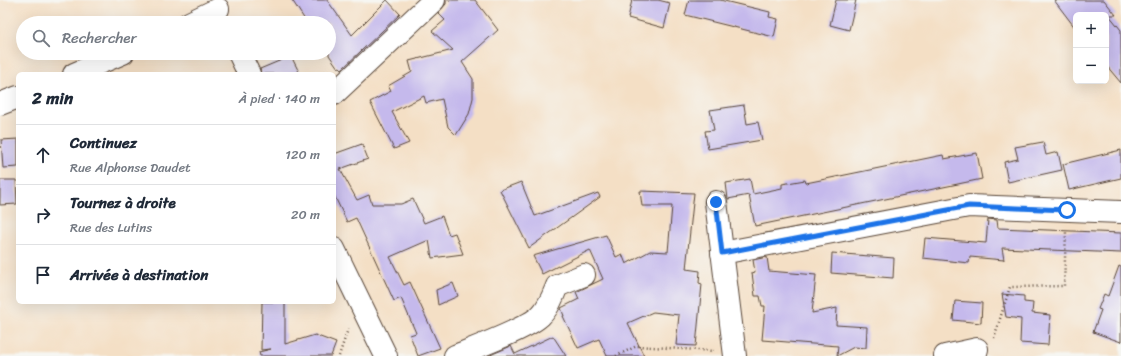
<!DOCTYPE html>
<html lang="fr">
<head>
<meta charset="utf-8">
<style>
	:root { --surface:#fff; --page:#f2f2f3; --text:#1f2937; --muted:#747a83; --line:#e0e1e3 }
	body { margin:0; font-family:Sriracha,sans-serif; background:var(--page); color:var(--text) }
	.controls { position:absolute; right:12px; top:12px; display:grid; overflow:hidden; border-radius:6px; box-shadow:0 4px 16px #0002 }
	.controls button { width:36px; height:36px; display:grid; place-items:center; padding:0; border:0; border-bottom:1px solid var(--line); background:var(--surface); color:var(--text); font:20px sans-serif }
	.stop { position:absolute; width:12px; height:12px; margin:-9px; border:3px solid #1a73e8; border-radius:50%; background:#fff }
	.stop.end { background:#1a73e8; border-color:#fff; box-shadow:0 1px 4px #0008 }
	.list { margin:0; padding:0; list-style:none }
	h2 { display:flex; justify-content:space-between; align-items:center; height:52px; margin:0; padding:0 16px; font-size:17px }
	h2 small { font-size:13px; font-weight:400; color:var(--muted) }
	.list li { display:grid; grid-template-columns:26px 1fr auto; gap:12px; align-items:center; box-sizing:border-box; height:60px; padding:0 16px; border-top:1px solid var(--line) }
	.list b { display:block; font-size:15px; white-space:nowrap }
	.list p { margin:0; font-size:13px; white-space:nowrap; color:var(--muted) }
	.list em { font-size:13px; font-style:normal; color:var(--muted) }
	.icon { flex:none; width:22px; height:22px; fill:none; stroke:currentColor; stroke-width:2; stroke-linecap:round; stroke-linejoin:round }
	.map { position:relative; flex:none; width:1121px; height:356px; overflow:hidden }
	.search { position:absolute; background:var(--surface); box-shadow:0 4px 16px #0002; left:16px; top:16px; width:320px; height:44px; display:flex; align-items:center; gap:10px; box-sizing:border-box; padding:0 14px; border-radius:22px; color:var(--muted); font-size:15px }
	.panel { position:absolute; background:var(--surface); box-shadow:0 4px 16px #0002; left:16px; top:72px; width:320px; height:232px; border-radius:6px }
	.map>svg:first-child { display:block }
	.building { fill:#c5b9ec }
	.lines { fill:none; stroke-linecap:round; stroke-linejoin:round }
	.minor-casing { stroke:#574537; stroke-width:24 }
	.path { stroke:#574537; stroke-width:2.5; stroke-dasharray:1 3; stroke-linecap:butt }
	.minor { stroke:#fff; stroke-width:22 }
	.route { stroke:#1a73e8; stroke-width:5 }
</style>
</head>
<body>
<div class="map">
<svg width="1121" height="356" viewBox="0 0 1121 356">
	<rect width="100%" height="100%" fill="#f6f6f2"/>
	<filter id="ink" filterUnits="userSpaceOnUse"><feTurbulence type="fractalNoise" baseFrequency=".025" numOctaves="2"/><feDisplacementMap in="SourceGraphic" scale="8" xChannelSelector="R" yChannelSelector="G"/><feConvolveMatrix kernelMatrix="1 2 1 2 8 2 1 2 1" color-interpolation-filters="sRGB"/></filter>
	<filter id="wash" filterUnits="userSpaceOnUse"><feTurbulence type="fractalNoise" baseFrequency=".012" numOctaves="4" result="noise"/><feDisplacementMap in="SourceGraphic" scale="16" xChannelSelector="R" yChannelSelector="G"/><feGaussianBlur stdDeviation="0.9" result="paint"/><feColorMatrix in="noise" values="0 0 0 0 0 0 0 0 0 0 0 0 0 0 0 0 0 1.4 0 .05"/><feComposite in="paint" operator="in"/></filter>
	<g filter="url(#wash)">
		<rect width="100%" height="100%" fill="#f4dfc5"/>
		<g id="blocks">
			<!-- building -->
			<g class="building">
				<path d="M292 0H327L352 35 387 0 400 14 342 69 340 67 338 68 329 55V23H307Z"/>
				<path d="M446 0H475L498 30 462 62 473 79V98L469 114 456 135 448 127 442 99 426 103 424 96 392 112 409 143 394 149 370 102 391 91 388 86 412 72 409 61 453 50 432 31 445 20 438 13 446 4Z"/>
				<path d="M632 0H658L670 3 664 28 628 18Z"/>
				<path d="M689 0H720L770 12 769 17 778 19 774 37 685 15Z"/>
				<path d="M836 0H856L849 30 830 25Z"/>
				<path d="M1054 0H1104L1116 15H1109L1121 30V83L1106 65V15H1076V29Z"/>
				<path d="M291 56 300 74H261L260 69Z"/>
				<path d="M744 105 747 124 758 122 762 140 708 149 705 131 714 130 710 110Z"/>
				<path d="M18 139V167L3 168 1 140Z"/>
				<path d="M1043 142 1046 155 1058 152 1062 170 1008 182 1004 162 1018 159 1015 147Z"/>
				<path d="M362 144 368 159 340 169 357 200 369 195 372 204H401L413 199 424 223 442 216 449 235 455 233 463 254 432 258 429 240 390 257 404 285 410 282 440 348 418 356 410 335 416 333 401 298 394 301 356 218 347 222 334 195V154Z"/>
				<path d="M1121 150V178L1069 190 1063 164Z"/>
				<path d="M977 153 982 179 755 226 749 195 728 199 726 183 750 179 753 194 782 188V184L805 180 806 183 943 155 944 159Z"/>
				<path d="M0 180H16L17 204 0 205Z"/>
				<path d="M521 182 535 216 598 193 600 197 529 248 500 190Z"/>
				<path d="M640 191 694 193 686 269 700 271 699 283 702 284 696 346 676 345 679 315 653 312 628 323 644 356H607L599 339 578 348 563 316H564L561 308 579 299 576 292 603 279 590 250 542 274 533 256 606 235 616 257 622 254 626 264 650 251 668 252 672 206H642Z"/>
				<path d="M988 219 997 220 998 228 1121 233V253L1002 248 1004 260 970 257 969 263 923 258 925 238 986 243Z"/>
				<path d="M832 253 894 258 893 278 831 273Z"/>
				<path d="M767 257 769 271 816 275 812 313 837 308 836 325 867 327 866 348 854 347 837 356 838 346 762 340 765 306H762L760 296H755L752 273 755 272 753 260Z"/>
				<path d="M1119 266 1121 267V342L1093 332 1101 310 1098 309 1104 294 1108 296Z"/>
				<path d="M453 283 458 296 438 305 436 290Z"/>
				<path d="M1002 294 1024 296V302L1033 303 1032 313 1050 315 1048 345 1020 343 1021 319 1006 317Z"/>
				<path d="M955 301 982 303 981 323 953 320Z"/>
				<path d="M262 302H285V344L315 335 336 343 331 356H260L259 352 271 349 261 350Z"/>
				<path d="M553 336 566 356H488L511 346 515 354Z"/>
			</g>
		</g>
	</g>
	<g filter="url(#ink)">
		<use href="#blocks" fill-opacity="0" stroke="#574537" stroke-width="1"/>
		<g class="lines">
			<!-- minor casing -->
			<g class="minor-casing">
				<g id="minor">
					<path d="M189 23 218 9"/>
					<path d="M239 53 249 74"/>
					<path d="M74 74 123 53"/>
					<path d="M334 94 434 0"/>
					<path d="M0 104 18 97"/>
					<path d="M716 202 735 356"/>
					<path d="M334 249 386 356"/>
					<path d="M722 253 969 206 1121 212"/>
					<path d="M455 356C474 348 529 328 541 315 549 307 553 296 557 286L584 275"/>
					<path d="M945 356 977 349 975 356"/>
				</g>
			</g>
			<!-- path -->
			<g class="path">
				<path d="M994 338 1010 287 1064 286 1066 231"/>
				<path d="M339 356 349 326"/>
				<path d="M616 356 637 346 714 351"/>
			</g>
			<!-- minor -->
			<use href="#minor" class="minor"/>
		</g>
	</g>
	<g class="lines" filter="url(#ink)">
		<!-- route -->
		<path class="route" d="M716 202 722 253 969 206 1067 210"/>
	</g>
</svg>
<div class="controls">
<button>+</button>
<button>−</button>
</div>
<div class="stop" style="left:1067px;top:210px"></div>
<div class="stop end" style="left:716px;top:202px"></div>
<div class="search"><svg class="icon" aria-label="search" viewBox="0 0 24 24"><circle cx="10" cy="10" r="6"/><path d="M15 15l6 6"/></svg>Rechercher</div>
<section class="panel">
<h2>2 min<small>À pied · 140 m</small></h2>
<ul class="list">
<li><svg class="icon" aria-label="ahead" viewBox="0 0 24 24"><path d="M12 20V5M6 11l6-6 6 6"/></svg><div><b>Continuez</b><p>Rue Alphonse Daudet</p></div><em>120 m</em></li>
<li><svg class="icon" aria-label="right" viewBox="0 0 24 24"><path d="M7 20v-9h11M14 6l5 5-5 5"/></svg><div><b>Tournez à droite</b><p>Rue des Lutins</p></div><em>20 m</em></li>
<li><svg class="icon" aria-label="arrive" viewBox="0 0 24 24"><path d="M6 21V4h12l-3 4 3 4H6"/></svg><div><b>Arrivée à destination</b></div></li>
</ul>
</section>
</div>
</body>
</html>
